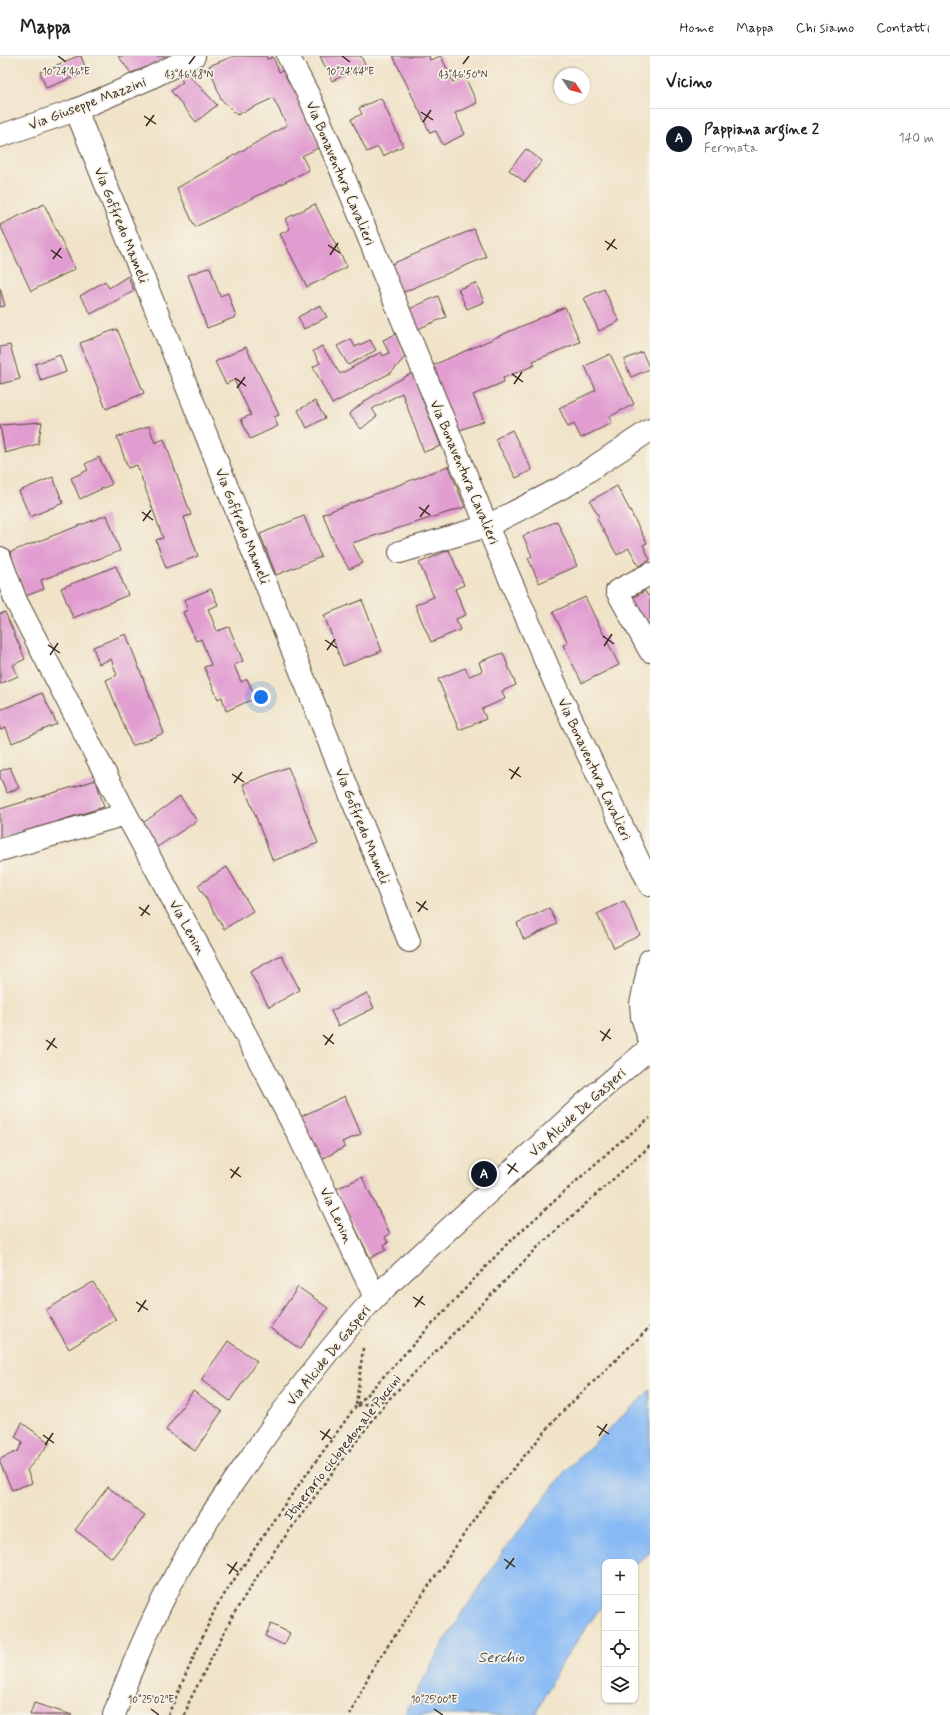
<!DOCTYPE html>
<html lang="it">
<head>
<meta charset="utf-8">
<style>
	:root { --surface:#fff; --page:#f2f2f2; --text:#222; --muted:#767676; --line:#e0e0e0; --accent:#111827 }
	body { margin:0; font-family:Mynerve,sans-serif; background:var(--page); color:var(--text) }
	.controls { position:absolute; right:12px; bottom:12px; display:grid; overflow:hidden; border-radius:8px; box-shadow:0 1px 3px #0004 }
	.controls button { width:36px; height:36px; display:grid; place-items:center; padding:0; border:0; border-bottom:1px solid var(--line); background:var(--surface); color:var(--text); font:20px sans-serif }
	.compass { position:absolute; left:554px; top:12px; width:36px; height:36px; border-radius:50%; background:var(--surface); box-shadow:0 1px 3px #0004; rotate:125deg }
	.you { position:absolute; left:261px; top:641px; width:14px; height:14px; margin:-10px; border:3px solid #fff; border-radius:50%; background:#1a73e8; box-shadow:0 0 0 6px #1a73e833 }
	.badge { display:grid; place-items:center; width:26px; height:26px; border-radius:50%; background:var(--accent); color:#fff; font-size:13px; font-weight:700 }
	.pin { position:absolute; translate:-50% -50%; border:2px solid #fff; box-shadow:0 1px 4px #0006 }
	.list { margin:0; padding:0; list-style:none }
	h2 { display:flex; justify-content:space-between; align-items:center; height:52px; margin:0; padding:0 16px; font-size:17px }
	h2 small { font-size:13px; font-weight:400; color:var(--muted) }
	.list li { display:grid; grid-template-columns:26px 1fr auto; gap:12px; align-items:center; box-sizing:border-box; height:60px; padding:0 16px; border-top:1px solid var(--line) }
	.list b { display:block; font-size:15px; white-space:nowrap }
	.list p { margin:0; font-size:13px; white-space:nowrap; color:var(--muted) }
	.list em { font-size:13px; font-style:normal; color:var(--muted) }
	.icon { flex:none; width:22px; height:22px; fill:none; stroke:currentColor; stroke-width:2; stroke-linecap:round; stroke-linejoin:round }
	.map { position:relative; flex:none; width:650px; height:1659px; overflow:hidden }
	header { display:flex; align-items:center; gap:24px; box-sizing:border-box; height:56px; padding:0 20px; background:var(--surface); border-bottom:1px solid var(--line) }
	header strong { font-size:19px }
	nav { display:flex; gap:22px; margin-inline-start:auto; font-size:14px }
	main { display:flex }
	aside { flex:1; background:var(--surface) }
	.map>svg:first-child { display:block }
	.water { fill:#87baf4; stroke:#617289 }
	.building { fill:#e19dd0 }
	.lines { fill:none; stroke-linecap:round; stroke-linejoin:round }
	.minor-casing { stroke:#564638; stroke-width:24 }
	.path { stroke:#564638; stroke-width:2.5; stroke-dasharray:3 3; stroke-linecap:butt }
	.minor { stroke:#fff; stroke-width:22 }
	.ticks { fill:none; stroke:#3b2a1e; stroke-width:1.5 }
	.labels { text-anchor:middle; stroke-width:3.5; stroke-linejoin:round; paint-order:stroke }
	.street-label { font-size:14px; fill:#3b2a1e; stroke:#f7f3e8 }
	.water-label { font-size:15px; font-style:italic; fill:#52555e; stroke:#f7f3e8 }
	.ticks-label { font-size:10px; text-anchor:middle; fill:#3b2a1e; stroke:#f7f3e8; stroke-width:3.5; stroke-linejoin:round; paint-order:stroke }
</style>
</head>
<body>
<header>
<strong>Mappa</strong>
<nav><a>Home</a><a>Mappa</a><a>Chi siamo</a><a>Contatti</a></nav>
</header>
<main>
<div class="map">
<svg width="650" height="1659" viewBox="0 0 650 1659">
	<rect width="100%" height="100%" fill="#f7f3e8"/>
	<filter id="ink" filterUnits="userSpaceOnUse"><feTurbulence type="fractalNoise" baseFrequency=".025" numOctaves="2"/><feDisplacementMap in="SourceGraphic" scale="8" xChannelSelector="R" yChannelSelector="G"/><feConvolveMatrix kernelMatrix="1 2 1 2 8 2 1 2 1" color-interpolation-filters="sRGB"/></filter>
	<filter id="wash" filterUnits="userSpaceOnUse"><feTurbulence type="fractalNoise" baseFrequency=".012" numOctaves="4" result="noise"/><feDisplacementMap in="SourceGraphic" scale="16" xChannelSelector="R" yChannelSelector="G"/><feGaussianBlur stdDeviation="0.9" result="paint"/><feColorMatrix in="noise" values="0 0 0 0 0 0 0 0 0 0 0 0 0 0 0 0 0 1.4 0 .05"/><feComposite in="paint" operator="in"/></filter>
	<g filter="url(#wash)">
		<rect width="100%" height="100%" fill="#f0e3c8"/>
		<!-- water -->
		<path class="water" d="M650 1334V1496L635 1510V1506H605V1545L560 1609 536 1659H404L446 1582 502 1497 566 1414Z"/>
		<g id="blocks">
			<!-- building -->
			<g class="building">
				<path d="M78 0H81L87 16 46 32 40 16Z"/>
				<path d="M118 0H168L155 8 131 17Z"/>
				<path d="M234 0H266L267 3 273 1 279 16 286 14 320 91 302 100 309 114 195 171 177 132 287 69 273 42 237 59 221 43 209 10Z"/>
				<path d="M320 0H361L365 9 332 25Z"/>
				<path d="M393 0H429L430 4 441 0 453 26 465 21 477 47 455 57 465 78 443 89 436 75 430 77Z"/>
				<path d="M186 16 217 49 196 66 171 35 183 26 177 19Z"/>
				<path d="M381 42 403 90 383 100 378 91 367 96 351 63 362 58 359 52Z"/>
				<path d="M526 93 542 105 525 126 509 114Z"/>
				<path d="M44 148 75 213 31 235 0 169Z"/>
				<path d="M315 148 347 211 307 231 280 178 290 173 285 163Z"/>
				<path d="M474 173 486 201 399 238 387 210Z"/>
				<path d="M210 211 220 240 228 237 236 261 207 272 188 219Z"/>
				<path d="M128 220 134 235 91 258 80 240 105 225 109 232Z"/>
				<path d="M476 227 484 246 467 253 458 233Z"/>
				<path d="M0 232 5 250 0 251Z"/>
				<path d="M604 233 619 265 599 275 584 242Z"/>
				<path d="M438 240 446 261 415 274 407 254Z"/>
				<path d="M320 249 327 261 304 273 298 261Z"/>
				<path d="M565 251 580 286 533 305 535 309 503 322 504 326 473 339 484 365 455 376 429 311Z"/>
				<path d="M117 273 144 337 106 353 80 287Z"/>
				<path d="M396 278 405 301 392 316 332 348 313 311 320 307 313 295 322 290 340 318 381 296 383 300 389 297 383 284Z"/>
				<path d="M351 283 355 291 370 284 376 294 348 309 337 290Z"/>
				<path d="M10 289 20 323 0 328V291Z"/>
				<path d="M246 291 279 359 274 361 278 370 250 383 241 363 251 359 234 324 226 328 215 306Z"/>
				<path d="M642 296 650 313 631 321 624 304Z"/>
				<path d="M610 298 634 348 609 361 612 367 581 382 574 368 568 371 559 352 596 334 585 310Z"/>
				<path d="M60 299 66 316 41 325 35 308Z"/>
				<path d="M412 317 441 390 424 396 402 337 372 353 377 360 361 373 349 358 365 345 392 328Z"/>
				<path d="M315 345 325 362 307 372 298 354Z"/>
				<path d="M42 366 38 388 5 397 0 369Z"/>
				<path d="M149 370 155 387 164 383 191 459 184 461 198 500 166 512 156 484 163 482 137 409 128 412 117 381Z"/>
				<path d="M512 374 532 414 516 422 495 383Z"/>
				<path d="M99 401 112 428 80 443 71 422 88 414 85 408Z"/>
				<path d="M448 410 465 451 352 487 363 507 349 513 336 492 323 458Z"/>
				<path d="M53 421 63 447 30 461 19 435Z"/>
				<path d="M617 430 647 487 643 489 650 504 639 510 629 492 617 499 597 463 599 461 590 445Z"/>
				<path d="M107 459 120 495 41 524 44 533 26 540 10 496Z"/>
				<path d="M304 460 321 501 276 519 260 478Z"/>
				<path d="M557 465 577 510 539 527 528 502 532 500 523 480Z"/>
				<path d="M449 494 464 529 455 533 466 559 456 563 460 574 431 586 415 549 434 541 419 507Z"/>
				<path d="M116 510 128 539 73 562 61 532Z"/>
				<path d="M211 533 218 549 208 553 217 575 229 571 243 605 234 609 241 626 247 623 256 642 226 655 222 641 218 643 204 611 211 609 201 583 196 585 183 556 188 554 184 544Z"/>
				<path d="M645 535 648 540 650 539V587L628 544Z"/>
				<path d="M585 541 619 609 582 627 563 589 568 587 553 556Z"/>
				<path d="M362 544 382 595 343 610 324 559Z"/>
				<path d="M5 556 25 603 13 609 18 620 0 628V558Z"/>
				<path d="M126 578 164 677 132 690 106 624 117 619 111 603 99 608 93 591Z"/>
				<path d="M503 597 516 629 502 635 505 643 482 653 486 663 459 674 438 623 465 612 469 620 482 615 479 606Z"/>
				<path d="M42 637 57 668 12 687 6 672 0 674V654Z"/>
				<path d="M10 711 19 732 7 737 0 721V715Z"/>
				<path d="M288 711 318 787 273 805 243 728Z"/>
				<path d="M96 724 104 751 0 783V753Z"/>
				<path d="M180 740 197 765 157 791 143 767Z"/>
				<path d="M227 811 253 855 224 873 198 829Z"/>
				<path d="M624 845 640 879 614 892 597 858Z"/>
				<path d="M549 852 557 868 524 884 517 867Z"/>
				<path d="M281 899 300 934 269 951 250 916Z"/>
				<path d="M367 937 374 952 338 970 331 955Z"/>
				<path d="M345 1040 361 1078 342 1086 345 1091 322 1103 300 1061Z"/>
				<path d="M362 1121 390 1178 385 1181 388 1187 384 1189 386 1194 370 1202 336 1133Z"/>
				<path d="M93 1226 116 1264 69 1293 46 1254Z"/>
				<path d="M298 1231 328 1252 300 1293 270 1272Z"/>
				<path d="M228 1285 257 1305 230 1345 201 1324Z"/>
				<path d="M193 1335 222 1355 195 1395 166 1374Z"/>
				<path d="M22 1367 50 1387 27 1414 32 1427 12 1434 0 1407V1403L18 1395 23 1386 15 1381Z"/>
				<path d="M108 1431 145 1460 112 1502 75 1474Z"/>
				<path d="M271 1568 290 1577 284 1589 265 1580Z"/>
				<path d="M34 1647 72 1659H30Z"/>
			</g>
		</g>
	</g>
	<g filter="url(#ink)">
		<use href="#blocks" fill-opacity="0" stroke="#564638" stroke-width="1"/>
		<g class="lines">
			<!-- minor casing -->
			<g class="minor-casing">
				<g id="minor">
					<path d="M288 0 309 40 341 114 487 470 561 641 650 829"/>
					<path d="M76 54 409 885"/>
					<path d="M0 80 76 54 148 23 194 0"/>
					<path d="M400 496 487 470 567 429 650 374"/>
					<path d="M0 502 16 545 126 758 218 926 299 1080 375 1241"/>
					<path d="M650 518 617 535 650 595"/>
					<path d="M0 794 126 758"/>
					<path d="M650 904 641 948 642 961 650 986"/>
					<path d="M114 1659C135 1601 160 1544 191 1492 211 1457 235 1424 258 1391 294 1338 332 1288 375 1241L584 1048 650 992"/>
				</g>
			</g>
			<!-- path -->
			<g class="path">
				<path d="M363 1292 356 1350 387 1344"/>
				<path d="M168 1659 216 1551 277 1459 356 1350 506 1189 615 1090 650 1062"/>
				<path d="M185 1659 189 1646 233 1559 267 1505 339 1408 388 1344 540 1189 650 1090"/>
				<path d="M350 1659 372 1613 491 1439 561 1357 650 1271"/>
			</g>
			<!-- minor -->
			<use href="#minor" class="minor"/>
		</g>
	</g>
	<!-- ticks -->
	<path class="ticks" d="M58 0 66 6M342 0 350 6M189 8 195 0M463 8 469 0M421 56 433 64M144 60 156 68M423 66 431 54M146 70 154 59M605 185 617 193M328 189 340 197M51 194 62 202M607 194 615 183M330 199 338 187M53 203 61 192M512 318 523 326M235 322 246 330M514 328 522 316M237 332 245 321M419 451 430 459M142 456 153 464M420 461 429 449M143 465 151 454M603 580 614 588M325 584 337 592M48 589 60 597M604 590 612 578M327 594 335 583M50 599 58 587M509 713 521 721M232 718 244 726M511 723 519 711M234 727 242 716M416 846 428 854M139 851 150 859M418 856 426 845M141 860 149 849M600 975 611 983M323 979 334 988M46 984 57 992M602 985 610 973M325 989 333 978M47 994 55 982M507 1108 518 1116M230 1113 241 1121M508 1118 516 1107M231 1122 239 1111M413 1241 425 1249M136 1246 148 1254M415 1251 423 1240M138 1256 146 1244M597 1370 609 1378M320 1375 332 1383M43 1379 54 1387M599 1380 607 1368M322 1384 330 1373M45 1389 53 1377M504 1503 515 1511M227 1508 238 1516M506 1513 514 1502M229 1518 237 1506M151 1653 159 1659M434 1653 443 1659"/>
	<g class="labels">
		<!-- street labels -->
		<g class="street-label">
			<text transform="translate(87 47) rotate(-21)" y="5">Via Giuseppe Mazzini</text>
			<text transform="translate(341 117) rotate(67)" y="5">Via Bonaventura Cavalieri</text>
			<text transform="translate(122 169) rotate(68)" y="5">Via Goffredo Mameli</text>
			<text transform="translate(465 416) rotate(67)" y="5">Via Bonaventura Cavalieri</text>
			<text transform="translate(243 470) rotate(68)" y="5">Via Goffredo Mameli</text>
			<text transform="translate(595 713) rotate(65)" y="5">Via Bonaventura Cavalieri</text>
			<text transform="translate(363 770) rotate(68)" y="5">Via Goffredo Mameli</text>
			<text transform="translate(188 871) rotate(61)" y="5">Via Lenin</text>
			<text transform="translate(577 1056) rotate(-42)" y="5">Via Alcide De Gasperi</text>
			<text transform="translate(337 1159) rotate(65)" y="5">Via Lenin</text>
			<text transform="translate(328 1299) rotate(-51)" y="5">Via Alcide De Gasperi</text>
			<text transform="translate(342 1391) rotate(-52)" y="5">Itinerario ciclopedonale Puccini</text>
		</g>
		<!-- water labels -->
		<g class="water-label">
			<text x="501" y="1606">Serchio</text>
		</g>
	</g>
	<g class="ticks-label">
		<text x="66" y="19">10°24'46"E</text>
		<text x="350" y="19">10°24'44"E</text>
		<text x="189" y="22">43°46'48"N</text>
		<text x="463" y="22">43°46'50"N</text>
		<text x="151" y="1647">10°25'02"E</text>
		<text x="434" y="1647">10°25'00"E</text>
	</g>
</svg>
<div class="controls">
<button>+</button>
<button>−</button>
<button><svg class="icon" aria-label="locate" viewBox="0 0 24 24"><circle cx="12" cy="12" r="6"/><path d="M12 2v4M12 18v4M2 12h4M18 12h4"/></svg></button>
<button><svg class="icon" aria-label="layers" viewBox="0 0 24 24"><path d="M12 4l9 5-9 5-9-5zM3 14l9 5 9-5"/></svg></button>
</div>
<svg class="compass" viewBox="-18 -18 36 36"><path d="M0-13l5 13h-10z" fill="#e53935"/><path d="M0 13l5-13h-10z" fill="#767676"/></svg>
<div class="you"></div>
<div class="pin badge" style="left:484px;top:1118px">A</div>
</div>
<aside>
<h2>Vicino<small></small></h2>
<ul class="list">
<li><span class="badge">A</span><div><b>Pappiana argine 2</b><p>Fermata</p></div><em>140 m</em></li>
</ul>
</aside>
</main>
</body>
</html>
